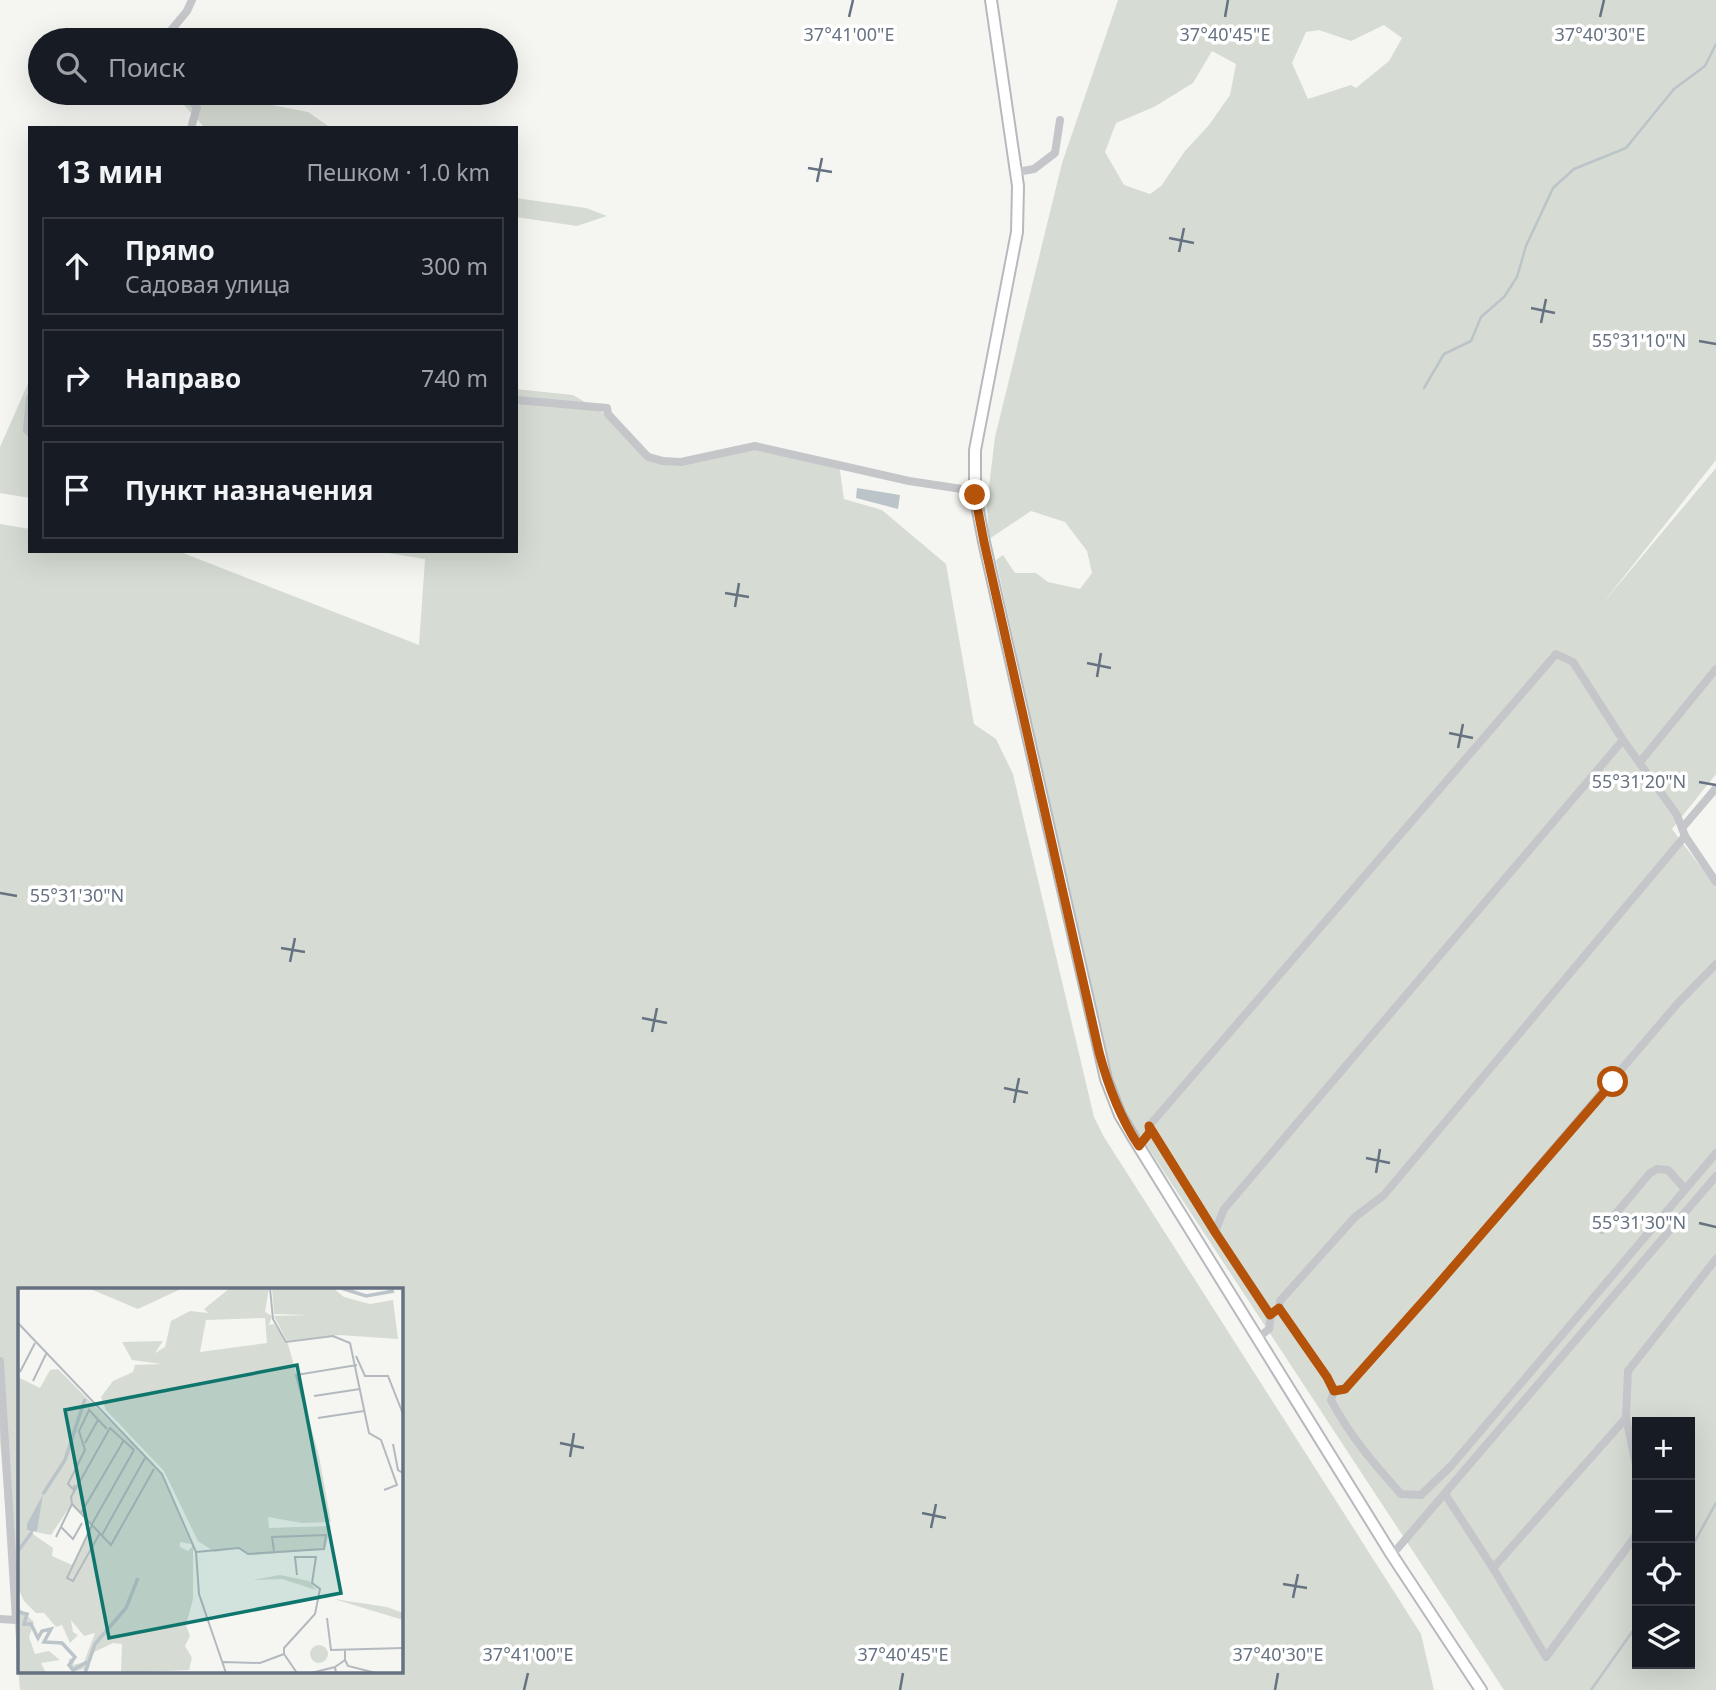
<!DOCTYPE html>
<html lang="ru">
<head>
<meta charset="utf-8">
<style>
	:root { --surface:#171b24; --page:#20242c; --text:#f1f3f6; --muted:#9ea1a6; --line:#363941 }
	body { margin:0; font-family:"Noto Sans",sans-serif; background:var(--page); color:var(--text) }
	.controls { position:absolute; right:21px; bottom:21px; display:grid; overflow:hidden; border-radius:0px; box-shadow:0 7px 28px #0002 }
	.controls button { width:63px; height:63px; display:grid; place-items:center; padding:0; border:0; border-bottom:2px solid var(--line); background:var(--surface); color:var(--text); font:35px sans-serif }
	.stop { position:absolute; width:21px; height:21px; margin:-16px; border:5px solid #b45309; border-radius:50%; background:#fff }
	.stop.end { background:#b45309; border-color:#fff; box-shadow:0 2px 7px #0008 }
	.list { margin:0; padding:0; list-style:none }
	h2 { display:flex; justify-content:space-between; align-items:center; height:91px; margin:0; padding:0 28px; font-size:30px }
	h2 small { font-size:23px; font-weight:400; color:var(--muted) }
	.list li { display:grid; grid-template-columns:46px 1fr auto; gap:21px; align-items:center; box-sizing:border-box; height:98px; margin:0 14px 14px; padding:0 14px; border:2px solid var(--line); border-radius:0px }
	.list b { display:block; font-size:26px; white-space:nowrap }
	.list p { margin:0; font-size:23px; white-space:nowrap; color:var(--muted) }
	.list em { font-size:23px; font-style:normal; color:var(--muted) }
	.icon { flex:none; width:38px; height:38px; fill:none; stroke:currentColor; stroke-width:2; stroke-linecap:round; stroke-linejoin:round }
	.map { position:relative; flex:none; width:1716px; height:1690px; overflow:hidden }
	.search { position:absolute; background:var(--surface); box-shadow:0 7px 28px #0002; left:28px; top:28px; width:490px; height:77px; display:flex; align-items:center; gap:18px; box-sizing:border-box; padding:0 24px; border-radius:38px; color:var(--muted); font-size:26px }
	.panel { position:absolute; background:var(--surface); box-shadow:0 7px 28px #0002; left:28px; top:126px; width:490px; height:427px; border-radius:0px }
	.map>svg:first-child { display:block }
	.green { fill:#d6dcd3; fill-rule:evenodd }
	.water { fill:#bbc4c9 }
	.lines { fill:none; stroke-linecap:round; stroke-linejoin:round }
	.stream { stroke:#bbc4c9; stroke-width:2.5 }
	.secondary-casing { stroke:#b6b9be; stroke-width:14 }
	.street { stroke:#c4c6ca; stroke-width:8 }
	.secondary { stroke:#fff; stroke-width:10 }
	.route { stroke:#b45309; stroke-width:9 }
	.ticks { fill:none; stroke:#667282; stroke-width:2.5 }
	.inset-river { fill:none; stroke:#bbc4c9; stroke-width:3.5 }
	.inset-road { fill:none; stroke:#b3b9be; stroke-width:2 }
	.view { fill:#0f766e; fill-opacity:0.15; stroke:#0f766e; stroke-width:3.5 }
	.inset-edge { fill:none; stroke:#667282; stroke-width:3.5 }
	.ticks-label { font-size:18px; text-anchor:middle; fill:#667282; stroke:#fff; stroke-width:7; stroke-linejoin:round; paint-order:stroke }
</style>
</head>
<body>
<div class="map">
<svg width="1716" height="1690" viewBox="0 0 1716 1690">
	<rect width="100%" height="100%" fill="#f5f6f2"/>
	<!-- green -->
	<g class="green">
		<path d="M1118 0H1716V460L1603 603 1716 468V774L1672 829 1716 887V1690H1504L1120 1105 1108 1070 996 560 1003 555 1015 573H1036L1048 582 1080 589 1092 573 1087 551 1065 522 1031 511 989 539 987 503 995 437 1062 163ZM1384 25 1402 38 1389 61 1356 88 1351 85 1308 99 1292 63 1306 32 1319 30 1351 41ZM1212 51 1236 64 1230 95 1209 125 1185 151 1161 186 1150 194 1124 185 1105 152 1116 123 1154 107 1193 83ZM1637 1422H1690V1664H1637Z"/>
		<path d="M179 93H236L247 100 308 112 331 128H205L183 104Z"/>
		<path d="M516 198 586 208 607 216 577 226 516 217Z"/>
		<path d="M30 379V498L0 493V447Z"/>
		<path d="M516 389 573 395 607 415 642 451 683 462 754 449 839 464 844 499 882 510 946 564 974 724 996 739 1013 774 1094 1117 1104 1137 1421 1634 1434 1690H20L0 1441V524L30 529V551H178L419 645 425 559 375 551H516ZM19 1289H401V1671H19Z"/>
	</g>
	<!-- water -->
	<path class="water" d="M857 488 900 495 898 509 856 498Z"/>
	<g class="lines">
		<!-- stream -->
		<g class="stream">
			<path d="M1424 388 1444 354 1471 341 1481 317 1504 297 1517 277 1526 246 1553 188 1574 169 1626 148 1674 89 1705 66 1716 44"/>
			<path d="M1690 1550 1716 1503"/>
			<path d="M1591 1690 1637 1625"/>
		</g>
		<!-- secondary casing -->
		<g class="secondary-casing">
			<path id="secondary" d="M991 0 1018 186 1017 232 975 450V495L984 542 1106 1079 1120 1115 1133 1137 1392 1555 1481 1690"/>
		</g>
		<!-- street -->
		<g class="street">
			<path d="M163 40 187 11 192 0"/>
			<path d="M183 93 197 107 191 128"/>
			<path d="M1017 172 1034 169 1055 153 1060 120"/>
			<path d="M30 398 27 430 30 433"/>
			<path d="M516 400 607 408 608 414 648 457 662 461 681 462 755 446 909 481 975 491"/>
			<path d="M1640 762 1716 669"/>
			<path d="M1683 827 1716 788"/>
			<path d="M1139 1147 1150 1132 1149 1126"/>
			<path d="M1602 1230 1650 1173 1657 1169 1668 1170 1685 1189"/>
			<path d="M1215 1232 1224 1209 1623 740"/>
			<path d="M1279 1309 1327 1377 1334 1391 1331 1400C1349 1435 1375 1465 1401 1494L1421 1495 1451 1466 1716 1153"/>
			<path d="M1271 1315 1215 1232 1149 1126 1556 654 1573 662 1623 740 1677 815 1685 836 1716 882"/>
			<path d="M1259 1337 1269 1329 1271 1315 1279 1309 1280 1301 1355 1217 1384 1195 1685 836"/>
			<path d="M0 1361 16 1620 0 1619"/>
			<path d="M1334 1391 1345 1389 1434 1289 1678 1003 1716 964"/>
			<path d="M1637 1469 1626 1418 1628 1371 1716 1259"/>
			<path d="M1445 1494 1493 1568 1546 1657 1637 1534"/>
			<path d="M1392 1555 1716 1176"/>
			<path d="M1493 1568 1626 1418"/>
		</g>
		<!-- secondary -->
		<use href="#secondary" class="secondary"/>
	</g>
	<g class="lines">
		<!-- route -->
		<path class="route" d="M975 495 984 542 1099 1052C1108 1086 1119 1116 1139 1146L1150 1132 1149 1126 1215 1232 1270 1315 1279 1308 1327 1377 1334 1391 1345 1389 1434 1289 1613 1082"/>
	</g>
	<!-- ticks -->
	<path class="ticks" d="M849 17 853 0M1225 17 1228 0M1600 17 1604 0M808 168 832 172M817 182 822 158M1169 238 1194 243M1179 252 1184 228M1531 308 1555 313M1541 323 1546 299M1699 341 1716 344M725 593 749 597M735 607 739 583M1087 663 1111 668M1097 677 1101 653M1449 733 1473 738M1458 748 1463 724M1699 782 1716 785M0 893 17 896M281 948 305 952M290 962 295 938M642 1018 667 1023M652 1032 657 1008M1004 1088 1028 1093M1014 1103 1019 1078M1366 1158 1390 1163M1376 1173 1380 1149M1699 1223 1716 1227M560 1443 584 1448M570 1457 574 1433M922 1513 946 1518M931 1528 936 1504M1283 1584 1307 1588M1293 1598 1298 1574M524 1690 528 1673M900 1690 903 1673M1275 1690 1278 1673"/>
	<!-- overview -->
	<g transform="translate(18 1288)">
		<rect width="385" height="385" fill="#f5f6f2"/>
		<path d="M70 0H165L120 21ZM212 0H251L247 24 254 28 251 37 256 36 270 56 301 168 313 234 284 235 250 229 251 240 313 238 307 261 235 267 219 260 197 264 180 253 146 183 88 122 83 109 95 93 115 84 117 77 143 76 114 72 104 54 145 53 137 65 147 59 153 33 172 23 190 25 186 21ZM247 30 249 55 182 64 188 32ZM254 0H315L326 9 352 16 375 12 380 51 321 47 269 53 256 28 291 27 256 26ZM40 81 143 185 173 256 162 254V259L170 263 175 258V311L168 337 172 348 167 358 174 370 171 382 103 385 104 356 95 355 74 365 73 374H66L72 377 69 385 66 381 58 383 51 380V371L57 370 55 377 66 374 77 345 66 348 53 332 55 344 60 347 52 355 44 337 38 339 26 325H18L6 313 0 300V89L22 100 32 82ZM24 207 17 244 33 247 53 217 75 237 54 277 34 268 35 260 9 242ZM262 287 291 293 298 302 264 291 235 292ZM316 311 369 319 385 325V332ZM0 319 16 334 11 349 17 366 31 363 42 372 23 375 28 385H0ZM292 366a9 9 0 1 1 18 0a9 9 0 1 1-18 0Z" fill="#d6dcd3" fill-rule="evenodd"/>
		<path d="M25 206 19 243 14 244 9 242V236Z" fill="#bbc4c9"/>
		<path class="inset-river" d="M323 0 348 8 376 3M25 206 47 172 67 111M0 263 14 244M0 324 9 326 6 336H13L20 350 24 343 33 341 26 354 44 355 57 369 51 377 55 382 69 374M67 385 77 356 108 320 120 290"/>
		<path class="inset-road" d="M252 0 255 31 268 54 315 48 332 55 351 145 363 152 379 197 366 202M0 35 144 186 178 264 181 306 208 385M338 68 347 88H370L385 126M2 84 17 55M15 93 29 64M296 108 342 101M289 128 278 87 339 77M300 130 346 123M67 155 80 132M375 156 380 182 385 185M116 162 92 140 53 209 54 216 93 257 136 181M57 197 55 201 50 196 67 162 61 143 71 122 89 141M63 225 106 152M74 236 116 162M74 237 49 290 55 293 82 245M43 239 55 251 64 235M84 247 127 170M38 249 54 216M178 264 221 260 230 266 306 261 308 247 254 249 256 263M309 330 313 362 385 360M266 366V360L297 326 302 301 294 295 298 269H277L279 287M327 372 330 378 358 385M205 374 242 375 266 366 279 385M317 379 327 372V362M293 385 317 379 318 385"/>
		<path class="view" d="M279 77 323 305 91 350 47 122Z"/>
		<rect width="385" height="385" class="inset-edge"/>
	</g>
	<g class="ticks-label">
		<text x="849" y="41">37°41'00"E</text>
		<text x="1225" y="41">37°40'45"E</text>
		<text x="1600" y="41">37°40'30"E</text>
		<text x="1639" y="347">55°31'10"N</text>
		<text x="1639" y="788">55°31'20"N</text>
		<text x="77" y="902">55°31'30"N</text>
		<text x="1639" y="1229">55°31'30"N</text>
		<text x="528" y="1661">37°41'00"E</text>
		<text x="903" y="1661">37°40'45"E</text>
		<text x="1278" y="1661">37°40'30"E</text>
	</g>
</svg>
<div class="controls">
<button>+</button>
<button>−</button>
<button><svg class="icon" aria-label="locate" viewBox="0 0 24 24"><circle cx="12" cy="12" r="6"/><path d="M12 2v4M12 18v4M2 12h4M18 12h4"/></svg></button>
<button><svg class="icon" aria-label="layers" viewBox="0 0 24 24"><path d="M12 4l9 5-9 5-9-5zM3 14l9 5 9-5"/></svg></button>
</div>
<div class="stop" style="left:1613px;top:1082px"></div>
<div class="stop end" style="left:975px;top:495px"></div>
<div class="search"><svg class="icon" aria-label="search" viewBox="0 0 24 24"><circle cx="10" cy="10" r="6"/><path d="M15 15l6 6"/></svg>Поиск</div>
<section class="panel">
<h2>13 мин<small>Пешком · 1.0 km</small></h2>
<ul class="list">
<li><svg class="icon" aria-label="ahead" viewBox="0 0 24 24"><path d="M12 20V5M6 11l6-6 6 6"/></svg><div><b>Прямо</b><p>Садовая улица</p></div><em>300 m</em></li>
<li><svg class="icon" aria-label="right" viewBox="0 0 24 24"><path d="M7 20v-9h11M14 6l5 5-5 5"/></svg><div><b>Направо</b></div><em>740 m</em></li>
<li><svg class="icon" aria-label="arrive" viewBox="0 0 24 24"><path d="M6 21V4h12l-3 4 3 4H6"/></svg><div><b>Пункт назначения</b></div></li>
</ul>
</section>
</div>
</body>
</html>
